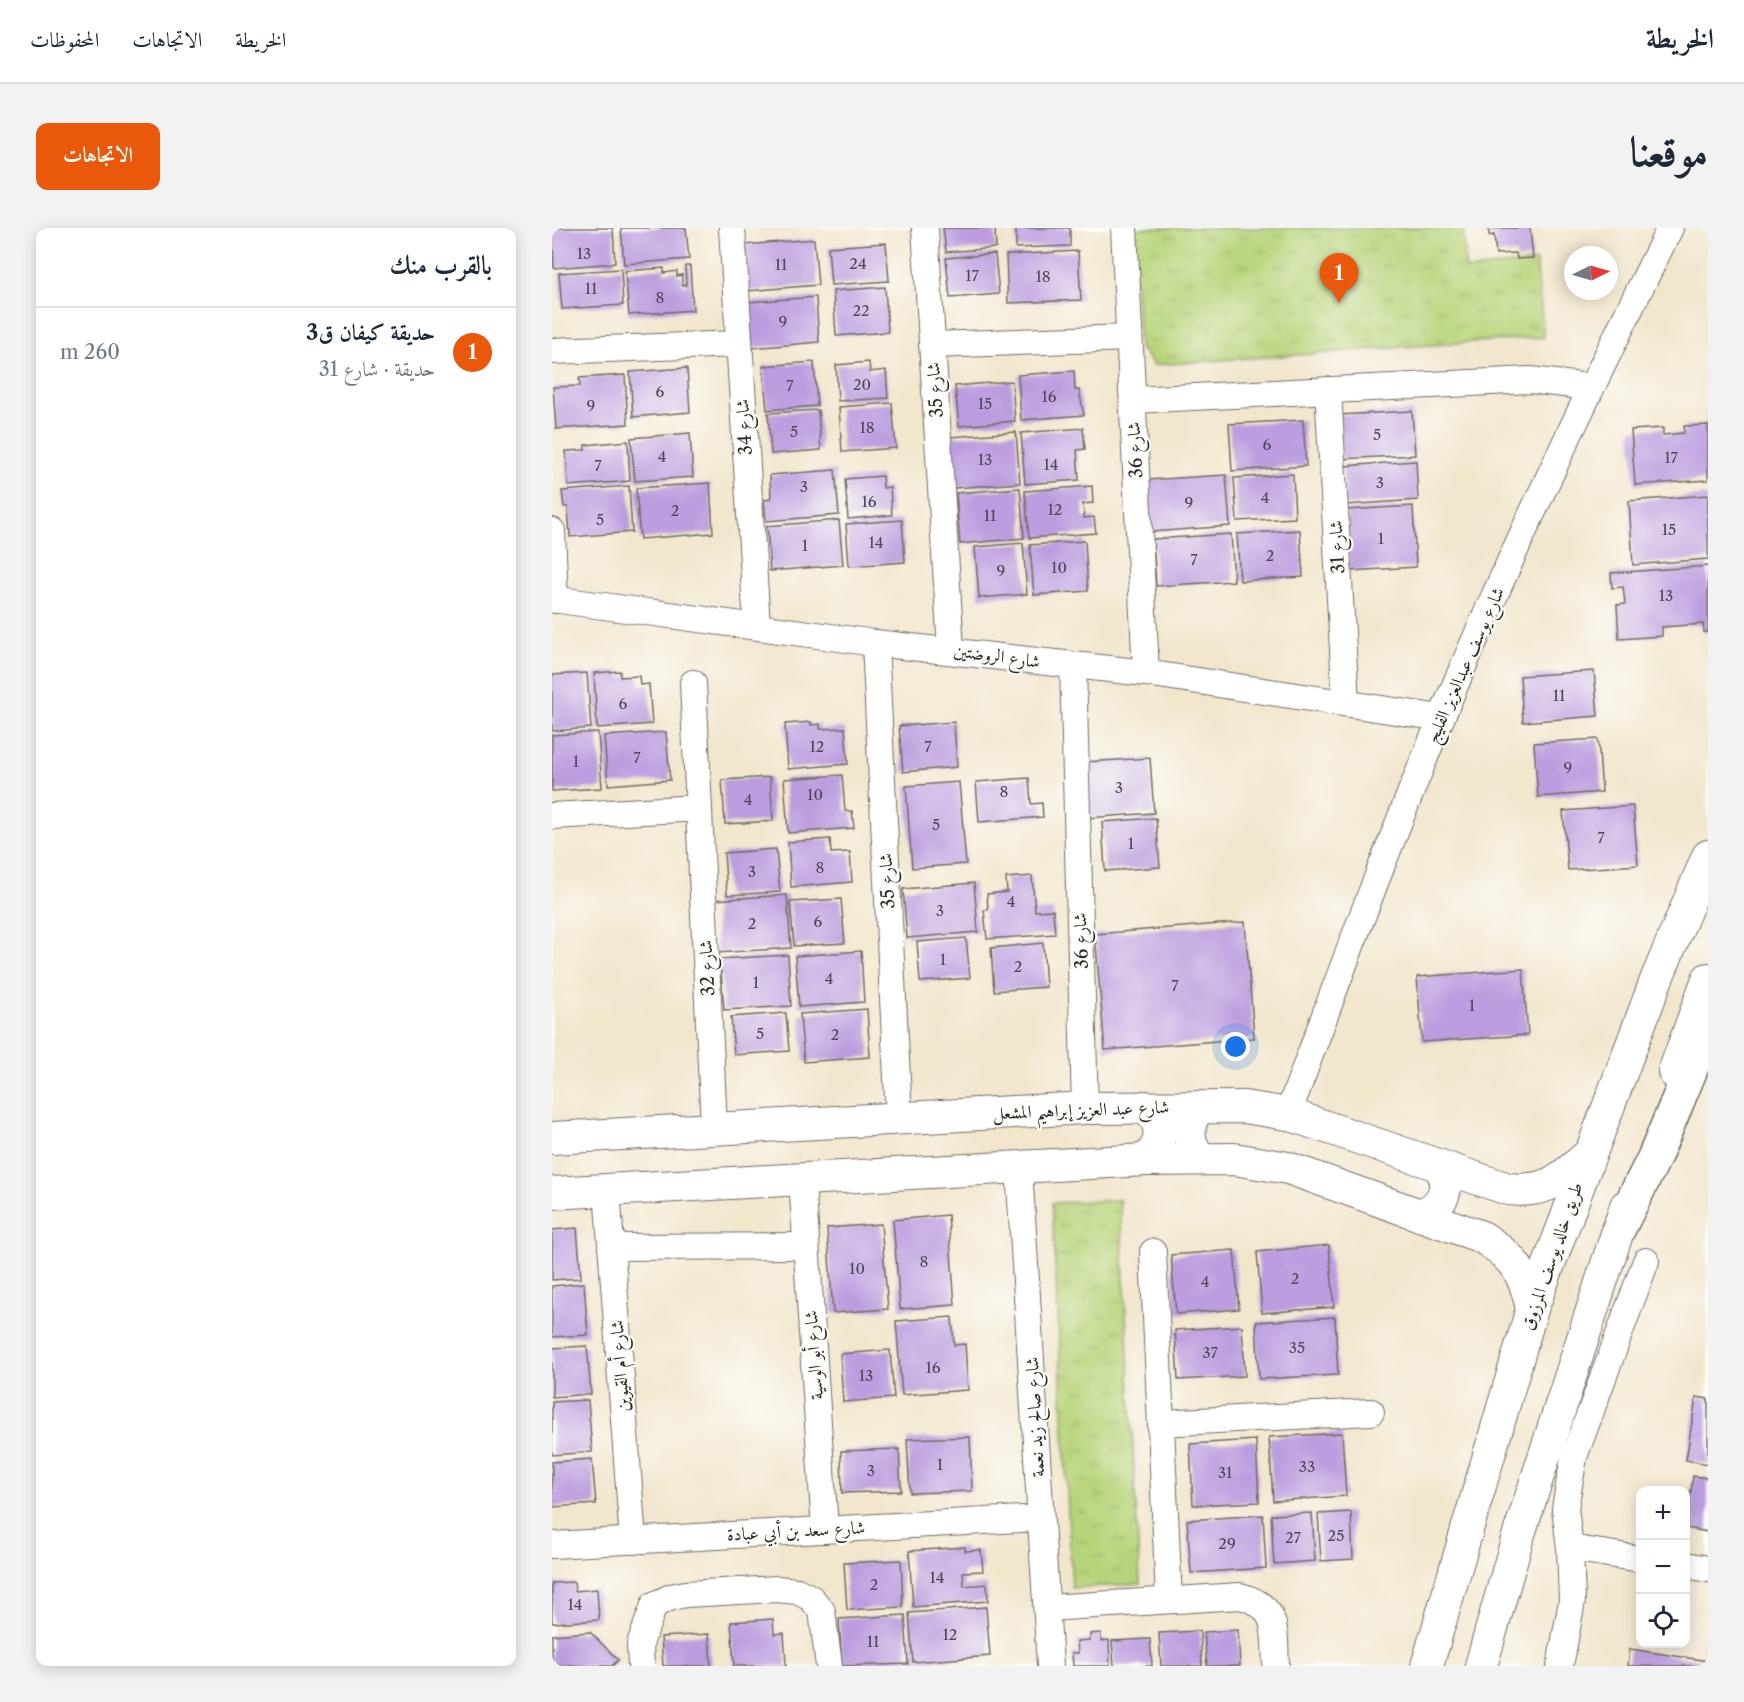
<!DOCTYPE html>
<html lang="ar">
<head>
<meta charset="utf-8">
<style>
	:root { --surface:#fff; --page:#f2f2f3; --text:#1f2937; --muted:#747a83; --line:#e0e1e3; --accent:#ea580c }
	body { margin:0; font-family:"Libre Caslon Text",Amiri,serif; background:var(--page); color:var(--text); direction:rtl }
	.controls { position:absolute; right:18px; bottom:18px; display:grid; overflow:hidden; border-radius:12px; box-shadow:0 3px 15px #0003 }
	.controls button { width:54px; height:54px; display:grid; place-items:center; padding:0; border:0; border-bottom:2px solid var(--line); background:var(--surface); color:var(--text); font:30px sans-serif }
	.compass { position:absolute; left:1012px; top:18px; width:54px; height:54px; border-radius:50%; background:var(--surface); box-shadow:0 3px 15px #0003; rotate:85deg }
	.you { position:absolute; left:684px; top:819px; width:21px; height:21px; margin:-15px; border:4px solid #fff; border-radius:50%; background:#1a73e8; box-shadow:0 0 0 9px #1a73e833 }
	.badge { display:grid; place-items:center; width:39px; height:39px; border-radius:50%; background:var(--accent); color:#fff; font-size:20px; font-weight:700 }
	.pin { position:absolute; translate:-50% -50px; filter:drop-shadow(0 2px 3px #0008) }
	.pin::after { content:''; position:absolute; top:32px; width:21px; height:18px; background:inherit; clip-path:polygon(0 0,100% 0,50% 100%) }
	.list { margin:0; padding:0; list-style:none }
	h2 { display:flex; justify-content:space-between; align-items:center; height:78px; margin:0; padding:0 24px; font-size:26px }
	h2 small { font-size:20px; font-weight:400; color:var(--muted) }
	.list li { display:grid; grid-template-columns:39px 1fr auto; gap:18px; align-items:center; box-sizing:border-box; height:90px; padding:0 24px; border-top:2px solid var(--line) }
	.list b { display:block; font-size:22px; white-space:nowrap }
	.list p { margin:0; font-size:20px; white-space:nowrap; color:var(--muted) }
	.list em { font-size:20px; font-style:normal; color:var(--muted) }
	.icon { flex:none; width:33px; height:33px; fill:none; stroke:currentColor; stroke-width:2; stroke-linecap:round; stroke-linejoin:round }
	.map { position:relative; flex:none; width:1156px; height:1438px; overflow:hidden; direction:ltr; border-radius:12px }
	header { display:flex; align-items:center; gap:36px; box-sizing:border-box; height:84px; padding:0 30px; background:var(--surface); border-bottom:2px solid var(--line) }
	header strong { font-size:28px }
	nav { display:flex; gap:33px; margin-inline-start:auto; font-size:21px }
	.intro { display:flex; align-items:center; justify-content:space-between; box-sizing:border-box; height:144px; padding:0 36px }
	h1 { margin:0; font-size:42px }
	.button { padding:15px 27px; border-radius:12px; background:var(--accent); color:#fff; font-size:21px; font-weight:700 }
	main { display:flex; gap:36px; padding:0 36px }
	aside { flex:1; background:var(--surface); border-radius:12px; box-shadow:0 3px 15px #0003 }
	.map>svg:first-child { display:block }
	.park { fill:url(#park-tufts); stroke:#728052; stroke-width:1.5 }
	.building { fill:#bc9ddf }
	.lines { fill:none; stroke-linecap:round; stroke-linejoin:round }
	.minor-casing { stroke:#716c64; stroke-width:28 }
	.major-casing { stroke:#716c64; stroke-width:34 }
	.highway-casing { stroke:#716c64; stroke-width:36 }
	.minor { stroke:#fff; stroke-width:26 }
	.major { stroke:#fff; stroke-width:32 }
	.highway { stroke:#fff; stroke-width:33 }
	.labels { text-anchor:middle; stroke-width:4.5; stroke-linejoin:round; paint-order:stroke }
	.number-label { font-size:15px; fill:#4f4858 }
	.street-label { font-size:18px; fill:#2b2b2b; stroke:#fdfcf7 }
</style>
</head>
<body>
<header>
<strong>الخريطة</strong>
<nav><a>الخريطة</a><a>الاتجاهات</a><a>المحفوظات</a></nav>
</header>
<div class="intro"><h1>موقعنا</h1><a class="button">الاتجاهات</a></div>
<main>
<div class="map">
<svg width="1156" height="1438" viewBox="0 0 1156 1438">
	<defs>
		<pattern id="park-tufts" width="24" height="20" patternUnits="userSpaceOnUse" patternTransform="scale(1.5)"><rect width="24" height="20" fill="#b8d47a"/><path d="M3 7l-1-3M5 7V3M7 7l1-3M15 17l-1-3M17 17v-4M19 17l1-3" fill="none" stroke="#9eb66a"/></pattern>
	</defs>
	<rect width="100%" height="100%" fill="#fdfcf7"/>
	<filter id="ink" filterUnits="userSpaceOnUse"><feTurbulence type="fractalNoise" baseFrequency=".0167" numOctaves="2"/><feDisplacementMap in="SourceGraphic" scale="12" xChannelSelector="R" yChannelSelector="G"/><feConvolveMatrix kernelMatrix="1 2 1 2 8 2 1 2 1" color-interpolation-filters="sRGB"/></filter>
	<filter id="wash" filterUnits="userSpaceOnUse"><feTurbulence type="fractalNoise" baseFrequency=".008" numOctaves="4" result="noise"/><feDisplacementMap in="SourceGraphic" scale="24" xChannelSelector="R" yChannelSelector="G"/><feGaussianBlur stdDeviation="1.35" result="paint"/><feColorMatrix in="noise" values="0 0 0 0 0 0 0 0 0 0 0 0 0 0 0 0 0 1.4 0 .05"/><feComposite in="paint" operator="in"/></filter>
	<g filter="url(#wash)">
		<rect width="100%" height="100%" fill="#f2e6cd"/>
		<!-- park -->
		<g class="park">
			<path d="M581 0H911L914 42 984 33 992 109 602 137 587 119Z"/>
			<path d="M568 972 588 1356 520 1360 500 975Z"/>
		</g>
		<g id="blocks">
			<!-- building -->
			<g class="building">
				<path d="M0 0H61L63 35 2 40Z"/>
				<path d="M69 0H134L137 31 72 36Z"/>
				<path d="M391 0H443L444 20 394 24Z"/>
				<path d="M464 0H518V18L464 20Z"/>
				<path d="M937 0H978L981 30 965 31 964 25 944 26 942 7 937 8Z"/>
				<path d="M262 11 266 57 195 63 191 17Z"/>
				<path d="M334 15 337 53 279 57 276 19Z"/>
				<path d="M526 23 529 72 456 75 454 27Z"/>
				<path d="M443 26 447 66 398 70 394 30Z"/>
				<path d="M133 38H138L141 82 77 87 73 43 112 40V45L125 43V48L130 47V57H134Z"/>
				<path d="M69 41 71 77 10 81 7 45Z"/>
				<path d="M333 59 336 104 284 108 281 63Z"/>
				<path d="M264 69 267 114 199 120 195 74Z"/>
				<path d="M262 134 265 178 215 182 211 138Z"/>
				<path d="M317 134 318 144 334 142 336 170 286 173 284 137Z"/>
				<path d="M135 140 138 184 81 189 78 144Z"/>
				<path d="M522 143 523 162H527L532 187 469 192 466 147Z"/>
				<path d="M73 147 76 196 4 201 1 159 28 158 27 150Z"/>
				<path d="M460 153 463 193 407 198 403 158Z"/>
				<path d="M340 175 344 220 290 224 287 179Z"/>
				<path d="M266 182 269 222 219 226 216 185Z"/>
				<path d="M860 183 863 227 789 231 787 187Z"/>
				<path d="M751 192 754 238 680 243 677 196Z"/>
				<path d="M1156 197V252L1083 257 1079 202 1111 200V207L1132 205V198Z"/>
				<path d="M531 200 533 221 525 222 527 252 473 256 469 205Z"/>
				<path d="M464 204 468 255 402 260 398 209Z"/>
				<path d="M138 205 141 249 83 253 79 210Z"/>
				<path d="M76 213 78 253 16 258 14 223 33 222V217Z"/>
				<path d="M864 233 866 272 793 277 791 238Z"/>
				<path d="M283 242 287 287 214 293 212 272 219 271 218 247Z"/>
				<path d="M741 246 743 290 685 293 682 250Z"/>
				<path d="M674 247 678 298 599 304 596 252Z"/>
				<path d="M330 248 331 260 338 259 340 287 296 291 293 251Z"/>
				<path d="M158 255 161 305 88 311 84 260Z"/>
				<path d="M77 258 80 304 18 309 16 279H12L10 263Z"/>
				<path d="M540 258 541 275 531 276 532 290 542 289 544 305 477 310 473 263Z"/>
				<path d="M468 260 472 310 408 316 404 265Z"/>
				<path d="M1156 267V331L1081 337 1077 273Z"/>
				<path d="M861 278 864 339 797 343 794 282Z"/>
				<path d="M287 292 291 337 218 343 215 298Z"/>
				<path d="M350 292 353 334 297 338 294 296Z"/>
				<path d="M748 302 751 349 688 353 685 306Z"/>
				<path d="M679 306 682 353 604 358 601 311Z"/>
				<path d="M533 313 536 363 482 367 478 317Z"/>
				<path d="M471 315 475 366 427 370 423 319Z"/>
				<path d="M1156 338V404H1152L1151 396 1110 399V408L1067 411 1065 377 1073 376 1071 359 1060 360 1059 345Z"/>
				<path d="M68 443V449L87 448 88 457 97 456 100 496 45 500 42 445Z"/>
				<path d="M1042 443 1046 488 971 494 968 448Z"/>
				<path d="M35 445 39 500 0 503V447Z"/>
				<path d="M259 494V497L268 496V501L293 500 296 536 236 541 233 496Z"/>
				<path d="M402 494 405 539 351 544 347 498Z"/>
				<path d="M46 504 50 560 0 563V507Z"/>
				<path d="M114 504 118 552 56 557 52 508Z"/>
				<path d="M1046 511 1050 564 986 569 982 515Z"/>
				<path d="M598 530 602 585 535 590 532 534Z"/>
				<path d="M290 547 293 583H300L302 600 236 605 232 551Z"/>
				<path d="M218 549 221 593 173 596 170 552Z"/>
				<path d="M477 550 479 576 490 575 491 589 427 594 424 554Z"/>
				<path d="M407 554 414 636 360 640 354 558Z"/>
				<path d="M1081 578 1086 637 1016 642 1011 583Z"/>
				<path d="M604 590 608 639 553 643 550 594Z"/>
				<path d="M278 611 279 625 298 624 300 654 239 659 236 614Z"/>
				<path d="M224 621 228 664 175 667 172 625Z"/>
				<path d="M480 648 483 683 501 682 503 706 435 711 432 682H436L435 666 455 664 454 650Z"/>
				<path d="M422 655 426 704 355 710 351 661Z"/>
				<path d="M235 667 239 720 165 725 162 672Z"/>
				<path d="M289 671 293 715 242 718 238 674Z"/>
				<path d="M693 694 702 810 553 822 543 706Z"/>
				<path d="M414 710 418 750 368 754 365 714Z"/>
				<path d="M491 715 494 759 442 763 439 720Z"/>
				<path d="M309 723 312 774 247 779 243 728Z"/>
				<path d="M236 727 239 778 172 782 168 731Z"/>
				<path d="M971 741 976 807 870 814 865 749Z"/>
				<path d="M315 781 318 829 252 834 248 786Z"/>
				<path d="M234 785 237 823 182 827 179 789Z"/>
				<path d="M396 987 403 1077 348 1081 341 992Z"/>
				<path d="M329 996 336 1081 281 1085 275 1000Z"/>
				<path d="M25 1000 29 1050 0 1052V1002Z"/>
				<path d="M777 1017 782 1079 710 1085 705 1024Z"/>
				<path d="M682 1022 687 1081 624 1086 619 1027Z"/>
				<path d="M32 1055 36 1107 0 1109V1058Z"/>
				<path d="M400 1089 402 1117 413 1116 416 1162 350 1167 344 1093Z"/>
				<path d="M783 1089 786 1147 707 1151 704 1094Z"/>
				<path d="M690 1098 693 1148 626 1152 623 1102Z"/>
				<path d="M35 1118 39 1166 0 1169V1120Z"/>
				<path d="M338 1122 342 1170 291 1174 288 1126Z"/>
				<path d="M1144 1169 1156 1171V1236L1134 1232Z"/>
				<path d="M36 1172 40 1224 0 1227V1174Z"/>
				<path d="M790 1205 794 1268 721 1273 717 1209Z"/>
				<path d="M418 1209 420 1263 358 1265 355 1211Z"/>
				<path d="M704 1212 707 1274 641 1277 638 1216Z"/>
				<path d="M347 1221 349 1263 290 1265 289 1223Z"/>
				<path d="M40 1231 44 1276 0 1279V1234Z"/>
				<path d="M1141 1248 1156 1250V1304L1134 1300Z"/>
				<path d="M799 1284 801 1331 769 1333 766 1286Z"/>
				<path d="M760 1285 763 1333 722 1336 719 1287Z"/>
				<path d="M711 1287 714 1340 639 1345 635 1292Z"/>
				<path d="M413 1319V1323L429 1322 431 1343 411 1344 412 1358 435 1356 436 1373 361 1379 357 1323Z"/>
				<path d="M349 1332 351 1379 295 1382 292 1335Z"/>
				<path d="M22 1354 23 1363 45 1361 47 1392 0 1395V1355Z"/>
				<path d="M434 1379 438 1428 361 1434 357 1385Z"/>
				<path d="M353 1387 356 1436 290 1438 287 1391Z"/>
				<path d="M221 1391 222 1406 232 1405 234 1438H182L179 1394Z"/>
				<path d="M686 1402 688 1438H655L652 1404Z"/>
				<path d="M648 1403 650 1438H609L607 1405Z"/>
				<path d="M38 1404 66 1432 60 1438H0V1407Z"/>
				<path d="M549 1405V1413L557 1412 558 1438H521L520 1425H526L525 1413 538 1412V1406Z"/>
				<path d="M157 1406 159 1438H111L109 1409Z"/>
				<path d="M598 1411 600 1438H562L560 1413Z"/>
				<path d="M1078 1421 1156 1433V1438H1076Z"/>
			</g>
		</g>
	</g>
	<g filter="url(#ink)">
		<use href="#blocks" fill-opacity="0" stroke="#716c64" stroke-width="1.5"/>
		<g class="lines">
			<!-- minor casing -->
			<g class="minor-casing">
				<g id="minor">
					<path d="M180 0 205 398"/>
					<path d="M373 0 399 422"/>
					<path d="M572 0 594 445"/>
					<path d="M380 117 577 110"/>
					<path d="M0 123 187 116"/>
					<path d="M776 162 794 475"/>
					<path d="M581 172 978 152 1038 159"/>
					<path d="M0 303 3 372"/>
					<path d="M0 371 323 415 594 445 889 490"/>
					<path d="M323 415 347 890"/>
					<path d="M521 438 533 880"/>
					<path d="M141 455 162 900"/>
					<path d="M0 588 147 580"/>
					<path d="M736 886C786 752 835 619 890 488 960 322 1038 160 1118 0"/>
					<path d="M467 940 498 1438"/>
					<path d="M250 952 273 1302"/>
					<path d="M55 962 81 1313"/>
					<path d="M59 1019 254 1018"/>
					<path d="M601 1024 617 1372"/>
					<path d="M609 1195 819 1184"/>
					<path d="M0 1317 488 1290"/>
					<path d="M1018 1320 1088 1331"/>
					<path d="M1134 1337 1156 1341"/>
					<path d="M495 1380 688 1368C728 1378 722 1404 724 1438"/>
					<path d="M89 1438 88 1416 102 1377 119 1369 134 1366 225 1361 245 1363 259 1370 270 1383 277 1438"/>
					<path d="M1008 1438 1020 1373 1018 1320 1013 1280 1022 1229 1094 1033"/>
				</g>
			</g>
			<!-- major casing -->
			<g class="major-casing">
				<g id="major">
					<path d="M1122 844 1156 751"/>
					<path d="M592 879C612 894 613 915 593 932"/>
					<path d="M647 879C633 897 635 915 649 931"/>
					<path d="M0 910 533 880 692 879 736 886 956 961C995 965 1007 952 1035 928"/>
					<path d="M0 965 593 932 682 931 736 940 930 1009C962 1030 972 1043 980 1081"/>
					<path d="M868 987C891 978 899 961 889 938"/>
					<path d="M875 1438 980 1081 1105 750 1156 628"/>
					<path d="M929 1438 965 1312 1074 978"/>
				</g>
			</g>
			<!-- highway casing -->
			<g class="highway-casing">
				<path id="highway" d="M1066 1002 1102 930 1156 800"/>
			</g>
			<!-- minor -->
			<use href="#minor" class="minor"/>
			<!-- major -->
			<use href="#major" class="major"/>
			<!-- highway -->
			<use href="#highway" class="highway"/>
		</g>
	</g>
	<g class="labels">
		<!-- number labels -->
		<g class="number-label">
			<text x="32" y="31">13</text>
			<text x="306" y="41">24</text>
			<text x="229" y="42">11</text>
			<text x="420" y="53">17</text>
			<text x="491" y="54">18</text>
			<text x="39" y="66">11</text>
			<text x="108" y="75">8</text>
			<text x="309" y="88">22</text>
			<text x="231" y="99">9</text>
			<text x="310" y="162">20</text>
			<text x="238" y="163">7</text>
			<text x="108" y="169">6</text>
			<text x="497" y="174">16</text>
			<text x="433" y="181">15</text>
			<text x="39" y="183">9</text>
			<text x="315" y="205">18</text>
			<text x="242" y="209">5</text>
			<text x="825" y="212">5</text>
			<text x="715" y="222">6</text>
			<text x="110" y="234">4</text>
			<text x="1119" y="235">17</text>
			<text x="433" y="237">13</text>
			<text x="499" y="242">14</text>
			<text x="46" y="243">7</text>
			<text x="828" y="260">3</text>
			<text x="252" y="264">3</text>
			<text x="713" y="275">4</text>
			<text x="317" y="279">16</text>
			<text x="637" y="280">9</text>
			<text x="503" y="287">12</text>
			<text x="123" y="288">2</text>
			<text x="438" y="293">11</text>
			<text x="48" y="297">5</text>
			<text x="1117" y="307">15</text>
			<text x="829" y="316">1</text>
			<text x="324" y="320">14</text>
			<text x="253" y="323">1</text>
			<text x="718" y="333">2</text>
			<text x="642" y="337">7</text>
			<text x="507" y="345">10</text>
			<text x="449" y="348">9</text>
			<text x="1114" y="373">13</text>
			<text x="1007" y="473">11</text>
			<text x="71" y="481">6</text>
			<text x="265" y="524">12</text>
			<text x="376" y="524">7</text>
			<text x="85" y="535">7</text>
			<text x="24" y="539">1</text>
			<text x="1016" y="545">9</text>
			<text x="567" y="565">3</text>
			<text x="452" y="569">8</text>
			<text x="263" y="572">10</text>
			<text x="196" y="577">4</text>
			<text x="384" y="602">5</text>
			<text x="1049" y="615">7</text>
			<text x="579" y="621">1</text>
			<text x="268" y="645">8</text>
			<text x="200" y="649">3</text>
			<text x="459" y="679">4</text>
			<text x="388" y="688">3</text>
			<text x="266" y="699">6</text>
			<text x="200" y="701">2</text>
			<text x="391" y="737">1</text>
			<text x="466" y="744">2</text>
			<text x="277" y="756">4</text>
			<text x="204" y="760">1</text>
			<text x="623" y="763">7</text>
			<text x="920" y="783">1</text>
			<text x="208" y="811">5</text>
			<text x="283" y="812">2</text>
			<text x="372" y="1039">8</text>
			<text x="305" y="1046">10</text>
			<text x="743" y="1056">2</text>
			<text x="653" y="1059">4</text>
			<text x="745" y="1125">35</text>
			<text x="658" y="1130">37</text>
			<text x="381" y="1145">16</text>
			<text x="314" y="1153">13</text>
			<text x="388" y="1242">1</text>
			<text x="755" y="1244">33</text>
			<text x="319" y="1248">3</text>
			<text x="673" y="1250">31</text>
			<text x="784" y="1313">25</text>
			<text x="741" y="1315">27</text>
			<text x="675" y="1321">29</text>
			<text x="385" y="1355">14</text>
			<text x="322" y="1362">2</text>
			<text x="23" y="1382">14</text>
			<text x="398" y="1412">12</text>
			<text x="321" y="1419">11</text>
		</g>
		<!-- street labels -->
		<g class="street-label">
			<text transform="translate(383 162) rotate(-94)" y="6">شارع 35</text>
			<text transform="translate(192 199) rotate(-94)" y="6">شارع 34</text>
			<text transform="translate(583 222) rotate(-93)" y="6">شارع 36</text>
			<text transform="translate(785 319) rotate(-93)" y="6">شارع 31</text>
			<text transform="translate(445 428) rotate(8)" y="6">شارع الروضتين</text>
			<text transform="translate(913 437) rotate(-66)" y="6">شارع يوسف عبدالعزيز الفليج</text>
			<text transform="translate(335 653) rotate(-93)" y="6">شارع 35</text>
			<text transform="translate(529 713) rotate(-92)" y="6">شارع 36</text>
			<text transform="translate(155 740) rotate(-93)" y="6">شارع 32</text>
			<text transform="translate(529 882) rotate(-2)" y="6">شارع عبد العزيز إبراهيم المشعل</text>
			<text transform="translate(1000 1028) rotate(-71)" y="6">طريق خالد يوسف المرزوق</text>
			<text transform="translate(262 1127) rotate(-94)" y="6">شارع أبو الوسية</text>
			<text transform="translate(68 1138) rotate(-94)" y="6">شارع أم القيوين</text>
			<text transform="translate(483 1189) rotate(-93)" y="6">شارع صالح زيد نعمة</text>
			<text transform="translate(244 1303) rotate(-3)" y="6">شارع سعد بن أبي عبادة</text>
		</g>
	</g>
</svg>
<div class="controls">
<button>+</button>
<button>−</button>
<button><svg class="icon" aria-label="locate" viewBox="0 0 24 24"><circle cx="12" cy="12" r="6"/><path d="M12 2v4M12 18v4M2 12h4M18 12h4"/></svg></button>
</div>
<svg class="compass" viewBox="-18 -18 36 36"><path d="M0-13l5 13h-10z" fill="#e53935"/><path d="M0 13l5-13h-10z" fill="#747a83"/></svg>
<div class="you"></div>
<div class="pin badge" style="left:787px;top:75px">1</div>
</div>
<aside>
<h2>بالقرب منك<small></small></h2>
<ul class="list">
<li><span class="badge">1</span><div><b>حديقة كيفان ق3</b><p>حديقة · شارع 31</p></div><em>260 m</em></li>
</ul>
</aside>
</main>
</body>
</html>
